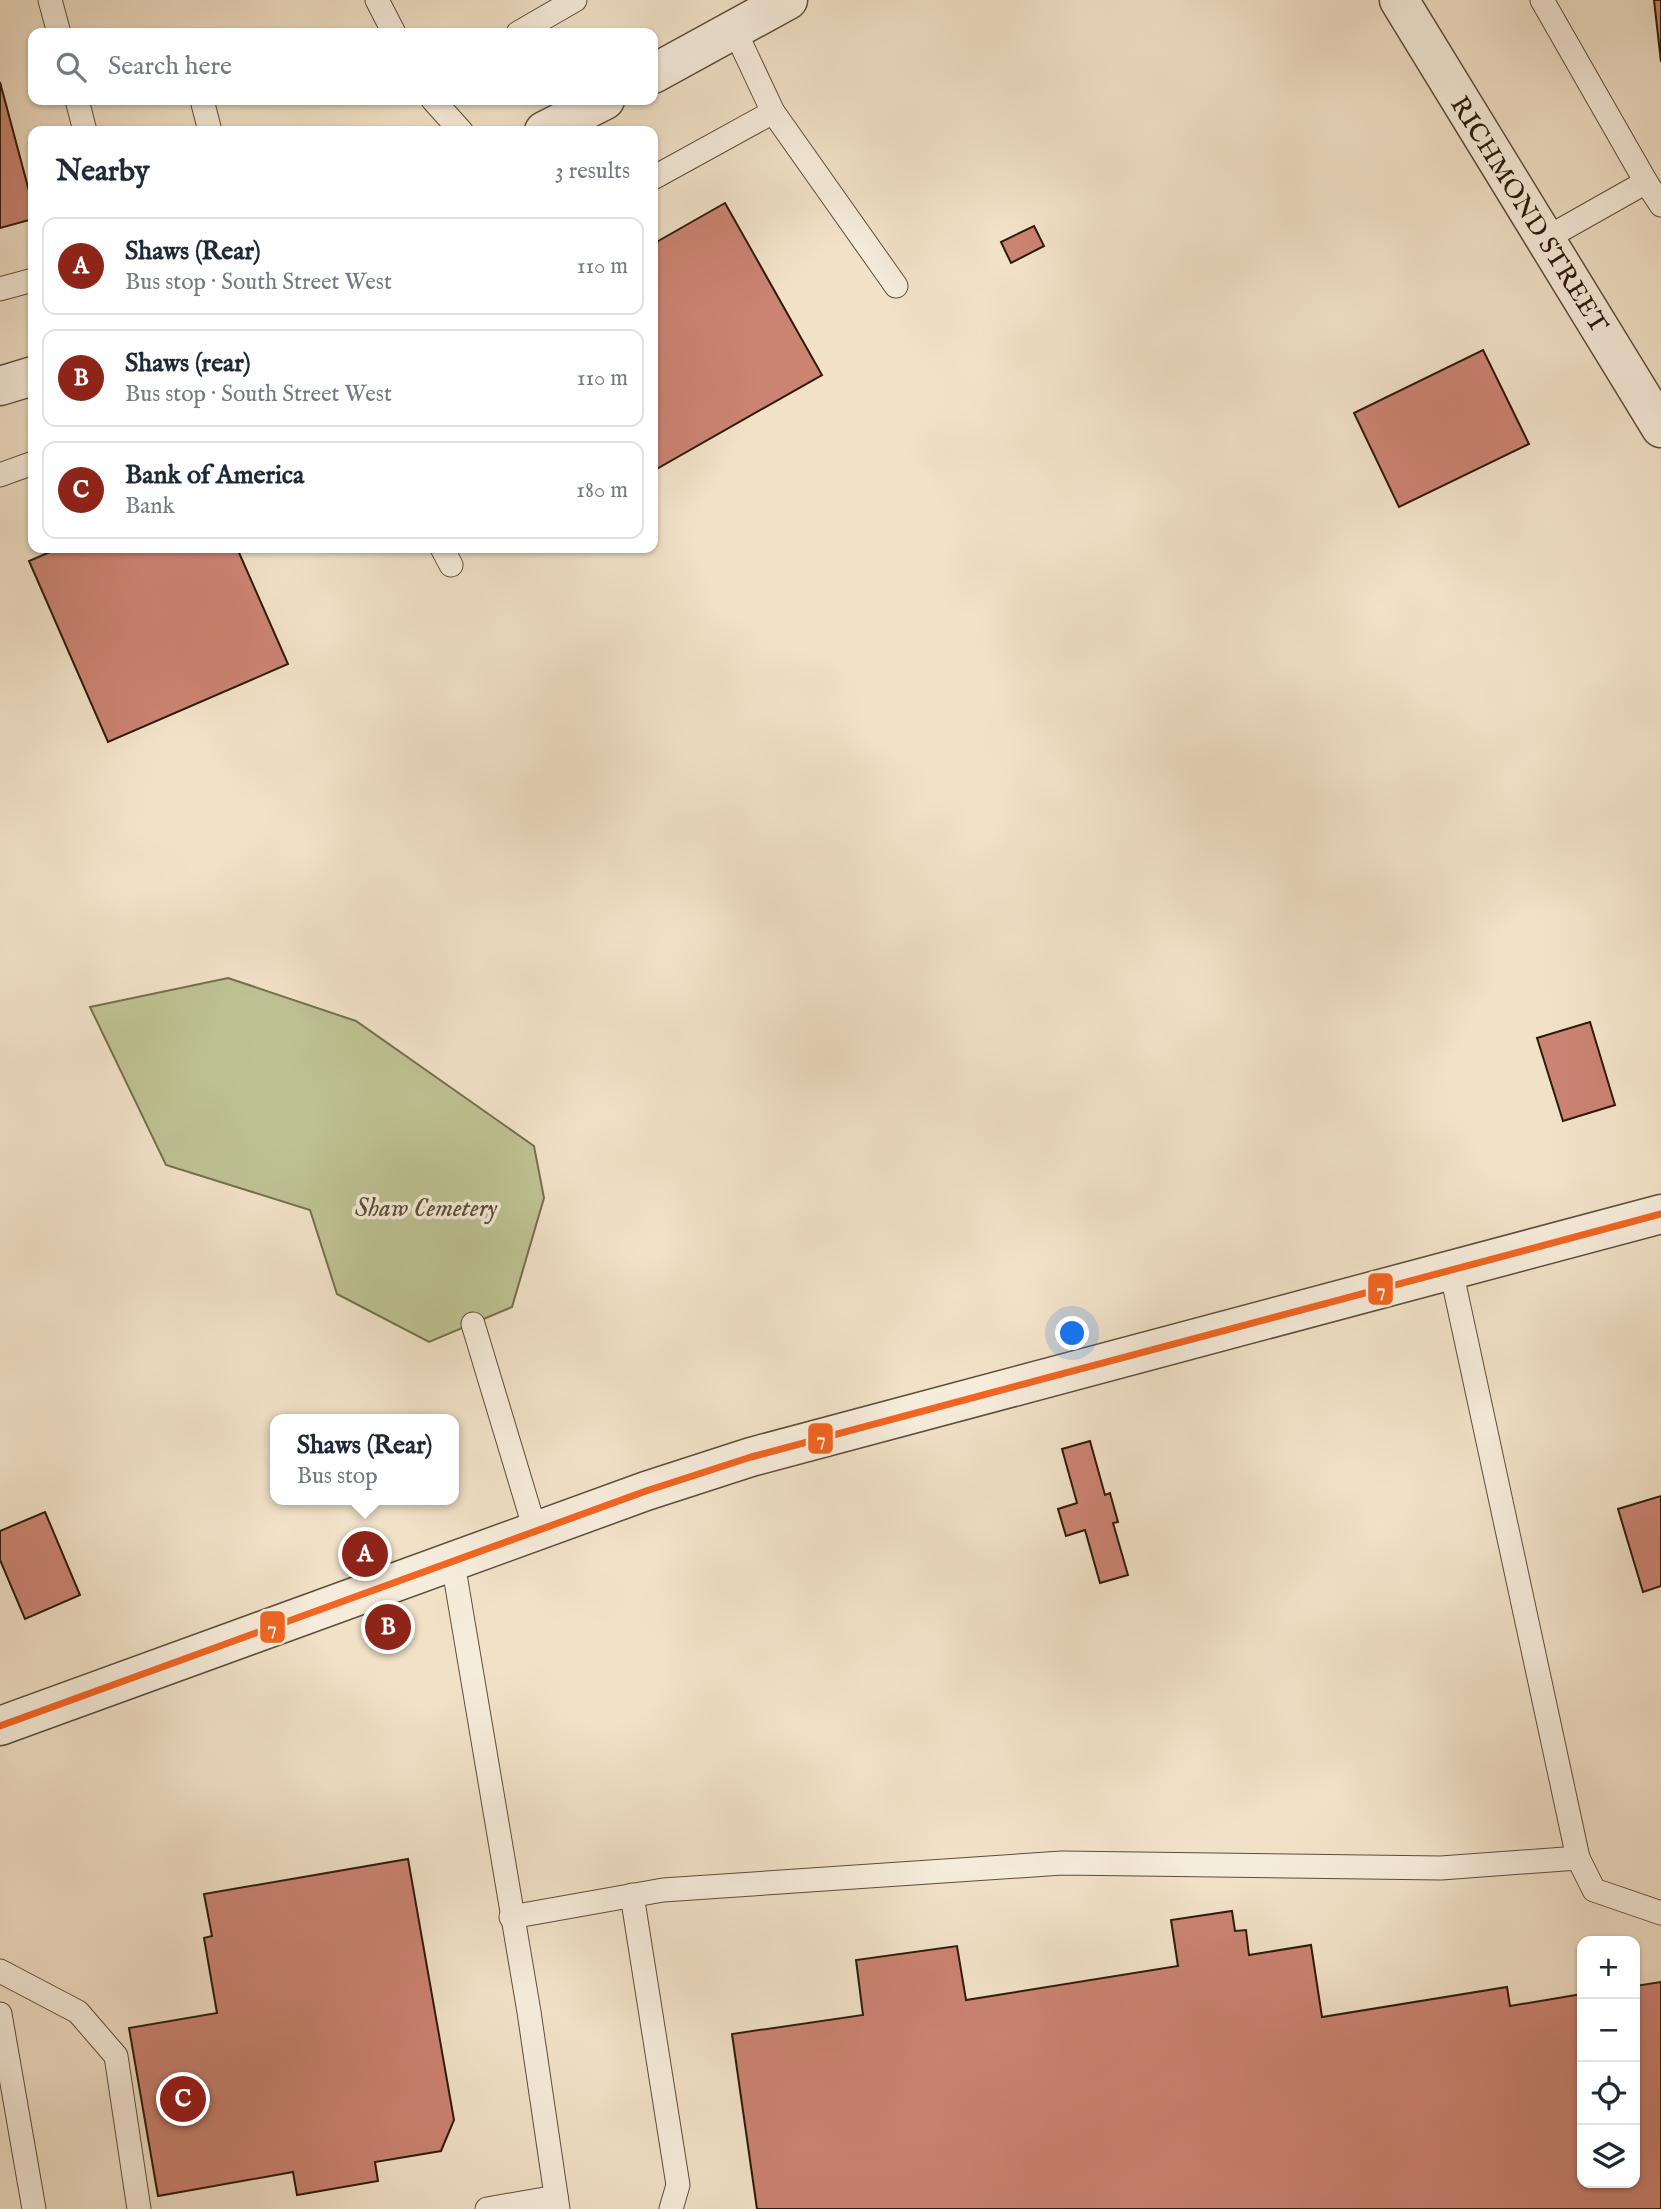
<!DOCTYPE html>
<html lang="en">
<head>
<meta charset="utf-8">
<style>
	:root { --surface:#fff; --page:#f6f6f7; --text:#1f2937; --muted:#747a83; --line:#e0e1e3; --accent:#8f2418 }
	body { margin:0; font-family:"IM FELL English",serif; background:var(--page); color:var(--text) }
	.controls { position:absolute; right:21px; bottom:21px; display:grid; overflow:hidden; border-radius:14px; box-shadow:0 2px 5px #0004 }
	.controls button { width:63px; height:63px; display:grid; place-items:center; padding:0; border:0; border-bottom:2px solid var(--line); background:var(--surface); color:var(--text); font:35px sans-serif }
	.you { position:absolute; left:1073px; top:1334px; width:24px; height:24px; margin:-18px; border:5px solid #fff; border-radius:50%; background:#1a73e8; box-shadow:0 0 0 10px #1a73e833 }
	.badge { display:grid; place-items:center; width:46px; height:46px; border-radius:50%; background:var(--accent); color:#fff; font-size:23px; font-weight:700 }
	.pin { position:absolute; translate:-50% -50%; border:4px solid #fff; box-shadow:0 2px 7px #0006 }
	.popup { position:absolute; left:270px; top:1414px; width:189px; height:91px; box-sizing:border-box; display:grid; place-content:center; border-radius:14px; background:var(--surface); filter:drop-shadow(0 2px 5px #0005); font-size:23px; white-space:nowrap; color:var(--muted) }
	.popup b { font-size:26px; color:var(--text) }
	.popup::after { content:''; position:absolute; left:50%; top:100%; margin-left:-14px; border:14px solid transparent; border-top-color:var(--surface) }
	.list { margin:0; padding:0; list-style:none }
	h2 { display:flex; justify-content:space-between; align-items:center; height:91px; margin:0; padding:0 28px; font-size:30px }
	h2 small { font-size:23px; font-weight:400; color:var(--muted) }
	.list li { display:grid; grid-template-columns:46px 1fr auto; gap:21px; align-items:center; box-sizing:border-box; height:98px; margin:0 14px 14px; padding:0 14px; border:2px solid var(--line); border-radius:14px }
	.list b { display:block; font-size:26px; white-space:nowrap }
	.list p { margin:0; font-size:23px; white-space:nowrap; color:var(--muted) }
	.list em { font-size:23px; font-style:normal; color:var(--muted) }
	.icon { flex:none; width:38px; height:38px; fill:none; stroke:currentColor; stroke-width:2; stroke-linecap:round; stroke-linejoin:round }
	.map { position:relative; flex:none; width:1661px; height:2209px; overflow:hidden }
	.search { position:absolute; background:var(--surface); box-shadow:0 2px 5px #0004; left:28px; top:28px; width:630px; height:77px; display:flex; align-items:center; gap:18px; box-sizing:border-box; padding:0 24px; border-radius:14px; color:var(--muted); font-size:26px }
	.panel { position:absolute; background:var(--surface); box-shadow:0 2px 5px #0004; left:28px; top:126px; width:630px; height:427px; border-radius:14px }
	.map>svg:first-child { display:block }
	.green { fill:#bec293; stroke:#766e4f; stroke-width:2 }
	.building { fill:#cb8372; stroke:#2d1b0b; stroke-width:2 }
	.lines { fill:none; stroke-linecap:round; stroke-linejoin:round }
	.service-casing { stroke:#5e4c3a; stroke-width:25 }
	.minor-casing { stroke:#5e4c3a; stroke-width:41 }
	.tertiary-casing { stroke:#5e4c3a; stroke-width:41 }
	.service { stroke:#f6ecdb; stroke-width:23 }
	.minor { stroke:#f6ecdb; stroke-width:38 }
	.tertiary { stroke:#f6ecdb; stroke-width:38 }
	.bus-1-casing { stroke:#f6ecdb; stroke-width:12 }
	.bus-1 { stroke:#f26522; stroke-width:7 }
	.labels { text-anchor:middle; stroke-width:7; stroke-linejoin:round; paint-order:stroke }
	.street-label { font-size:26px; fill:#2d1b0b; stroke:#f6ecdb }
	.park-label { font-size:26px; font-style:italic; fill:#584d34; stroke:#f6ecdb }
	.line-badge { stroke:#f6ecdb; stroke-width:2.5 }
	.badge-label { font-size:19px; text-anchor:middle; font-weight:bold; fill:#fff }
</style>
</head>
<body>
<div class="map">
<svg width="1661" height="2209" viewBox="0 0 1661 2209">
	<rect width="100%" height="100%" fill="#f1e1c7"/>
	<filter id="stains"><feTurbulence type="fractalNoise" baseFrequency=".00286" numOctaves="4"/><feColorMatrix values="0 0 0 0 .2 0 0 0 0 .09 0 0 0 0 .02 0 0 0 .5 -.17"/></filter>
	<radialGradient id="worn" r=".72"><stop offset=".6" stop-color="#630" stop-opacity="0"/><stop offset="1" stop-color="#630" stop-opacity=".3"/></radialGradient>
	<!-- green -->
	<path class="green" d="M228 978 356 1021 534 1146 544 1198 512 1307 429 1342 337 1294 310 1210 166 1165 90 1007Z"/>
	<!-- building -->
	<g class="building">
		<path d="M1654 0H1661V62Z"/>
		<path d="M0 82 33 206V219L0 228Z"/>
		<path d="M725 203 822 375 653 471V244Z"/>
		<path d="M1034 226 1044 246 1011 263 1001 242Z"/>
		<path d="M1483 350 1529 444 1399 507 1354 413Z"/>
		<path d="M59 548H237L288 664 108 742 29 561Z"/>
		<path d="M1590 1022 1615 1105 1563 1121 1537 1038Z"/>
		<path d="M1090 1441 1105 1495 1110 1493 1118 1522 1113 1523 1128 1575 1100 1583 1085 1530 1066 1536 1058 1509 1077 1503 1062 1449Z"/>
		<path d="M1661 1496V1586L1643 1592 1618 1509Z"/>
		<path d="M45 1512 80 1595 25 1619 0 1560V1531Z"/>
		<path d="M408 1859 454 2120 441 2151 375 2162 378 2181 297 2195 293 2172 158 2196 129 2028 217 2013 204 1938 212 1936 204 1894Z"/>
		<path d="M1232 1911 1235 1931 1246 1930 1249 1955 1311 1945 1322 2017 1507 1987 1510 2006 1582 1994V2183H1635V1986L1661 1982V2209H757L732 2034 863 2015 856 1960 957 1946 966 2000 1178 1966 1171 1920Z"/>
	</g>
	<g class="lines">
		<!-- service casing -->
		<g class="service-casing">
			<g id="service">
				<path d="M50 0 59 33"/>
				<path d="M377 0 394 33"/>
				<path d="M1542 0 1646 182"/>
				<path d="M518 33 575 0"/>
				<path d="M77 100 85 131"/>
				<path d="M202 100 210 131"/>
				<path d="M433 100 461 131"/>
				<path d="M773 112 896 286"/>
				<path d="M653 178 773 112 735 31"/>
				<path d="M1545 239 1646 182 1661 205"/>
				<path d="M0 289 33 280"/>
				<path d="M0 475 33 463"/>
				<path d="M442 548 451 565"/>
				<path d="M1451 1270 1578 1858 1594 1890 1661 1913"/>
				<path d="M473 1324 536 1533"/>
				<path d="M453 1563 529 2012 558 2209"/>
				<path d="M632 1895 678 2185 671 2209"/>
				<path d="M511 1917 663 1890 1062 1863 1441 1868 1578 1858"/>
				<path d="M0 1971 78 2012 116 2056 139 2209"/>
				<path d="M0 2014 34 2209"/>
				<path d="M487 2209 556 2197"/>
			</g>
		</g>
		<!-- minor casing -->
		<g class="minor-casing">
			<g id="minor">
				<path d="M1399 0 1661 428"/>
				<path d="M653 74 788 0"/>
				<path d="M544 131 605 100"/>
				<path d="M0 386 33 376"/>
			</g>
		</g>
		<!-- tertiary casing -->
		<g class="tertiary-casing">
			<path id="tertiary" d="M0 1726 646 1491 751 1457 1661 1214"/>
		</g>
		<!-- service -->
		<use href="#service" class="service"/>
		<!-- minor -->
		<use href="#minor" class="minor"/>
		<!-- tertiary -->
		<use href="#tertiary" class="tertiary"/>
		<!-- bus-1 casing -->
		<g class="bus-1-casing">
			<path id="bus-1" d="M0 1726 646 1491 751 1457 1661 1214"/>
		</g>
		<!-- bus-1 -->
		<use href="#bus-1" class="bus-1"/>
	</g>
	<g class="labels">
		<!-- street labels -->
		<g class="street-label">
			<text transform="translate(1530 214) rotate(58)" y="9">RICHMOND STREET</text>
		</g>
		<!-- park labels -->
		<g class="park-label">
			<text x="426" y="1216">Shaw Cemetery</text>
		</g>
	</g>
	<g class="line-badge">
		<rect x="1367" y="1272" width="27" height="34" rx="7" fill="#f26522"/>
		<rect x="807" y="1422" width="27" height="33" rx="7" fill="#f26522"/>
		<rect x="259" y="1610" width="27" height="34" rx="7" fill="#f26522"/>
	</g>
	<g class="badge-label">
		<text x="1381" y="1296">7</text>
		<text x="821" y="1445">7</text>
		<text x="272" y="1634">7</text>
	</g>
	<rect width="100%" height="100%" filter="url(#stains)"/>
	<rect width="100%" height="100%" fill="url(#worn)"/>
</svg>
<div class="controls">
<button>+</button>
<button>−</button>
<button><svg class="icon" aria-label="locate" viewBox="0 0 24 24"><circle cx="12" cy="12" r="6"/><path d="M12 2v4M12 18v4M2 12h4M18 12h4"/></svg></button>
<button><svg class="icon" aria-label="layers" viewBox="0 0 24 24"><path d="M12 4l9 5-9 5-9-5zM3 14l9 5 9-5"/></svg></button>
</div>
<div class="you"></div>
<div class="pin badge" style="left:365px;top:1554px">A</div>
<div class="popup"><b>Shaws (Rear)</b>Bus stop</div>
<div class="pin badge" style="left:388px;top:1627px">B</div>
<div class="pin badge" style="left:183px;top:2099px">C</div>
<div class="search"><svg class="icon" aria-label="search" viewBox="0 0 24 24"><circle cx="10" cy="10" r="6"/><path d="M15 15l6 6"/></svg>Search here</div>
<section class="panel">
<h2>Nearby<small>3 results</small></h2>
<ul class="list">
<li><span class="badge">A</span><div><b>Shaws (Rear)</b><p>Bus stop · South Street West</p></div><em>110 m</em></li>
<li><span class="badge">B</span><div><b>Shaws (rear)</b><p>Bus stop · South Street West</p></div><em>110 m</em></li>
<li><span class="badge">C</span><div><b>Bank of America</b><p>Bank</p></div><em>180 m</em></li>
</ul>
</section>
</div>
</body>
</html>
